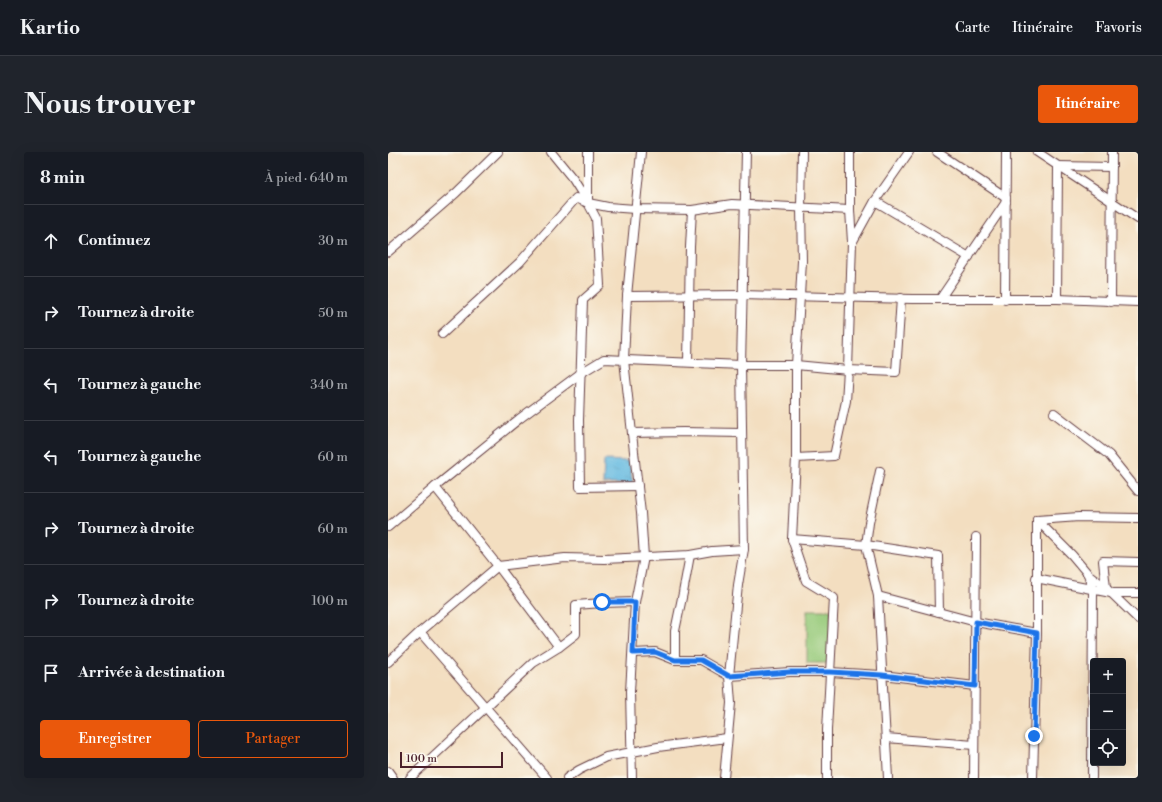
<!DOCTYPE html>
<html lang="fr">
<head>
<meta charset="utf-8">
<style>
	:root { --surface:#171b24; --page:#20242c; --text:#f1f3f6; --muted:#9ea1a6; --line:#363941; --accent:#ea580c }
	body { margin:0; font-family:"Libre Bodoni",serif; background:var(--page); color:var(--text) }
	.controls { position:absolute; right:12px; bottom:12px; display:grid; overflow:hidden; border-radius:4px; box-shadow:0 4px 16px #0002 }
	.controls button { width:36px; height:36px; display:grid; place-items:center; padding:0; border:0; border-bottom:1px solid var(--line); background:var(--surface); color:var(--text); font:20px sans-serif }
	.scale { position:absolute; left:12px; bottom:10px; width:103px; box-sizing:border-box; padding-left:4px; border:2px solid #4a1f2b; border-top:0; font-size:11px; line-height:14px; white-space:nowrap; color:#4a1f2b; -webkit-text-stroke:3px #fbf7ec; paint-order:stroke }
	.stop { position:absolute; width:12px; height:12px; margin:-9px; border:3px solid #1a73e8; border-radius:50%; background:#fff }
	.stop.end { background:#1a73e8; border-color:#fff; box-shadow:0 1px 4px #0008 }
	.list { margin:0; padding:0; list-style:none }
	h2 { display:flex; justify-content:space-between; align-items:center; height:52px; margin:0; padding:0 16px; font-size:17px }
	h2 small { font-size:13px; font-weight:400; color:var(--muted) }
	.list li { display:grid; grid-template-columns:26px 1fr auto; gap:12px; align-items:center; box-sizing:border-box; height:72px; padding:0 16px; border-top:1px solid var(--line) }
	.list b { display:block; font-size:15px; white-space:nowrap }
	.list em { font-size:13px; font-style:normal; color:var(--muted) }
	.actions { display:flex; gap:8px; padding:12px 16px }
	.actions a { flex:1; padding:9px 0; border:1px solid var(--accent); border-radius:4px; text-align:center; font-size:14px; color:var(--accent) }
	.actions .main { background:var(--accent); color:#fff }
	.icon { flex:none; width:22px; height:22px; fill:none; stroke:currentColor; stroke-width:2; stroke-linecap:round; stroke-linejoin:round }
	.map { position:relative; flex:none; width:750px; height:626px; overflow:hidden; border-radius:4px }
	header { display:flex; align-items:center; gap:24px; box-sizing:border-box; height:56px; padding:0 20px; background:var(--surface); border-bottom:1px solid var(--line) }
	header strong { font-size:19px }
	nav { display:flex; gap:22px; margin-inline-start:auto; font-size:14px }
	.intro { display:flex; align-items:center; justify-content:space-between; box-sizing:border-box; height:96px; padding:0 24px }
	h1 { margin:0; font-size:28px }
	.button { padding:10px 18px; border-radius:4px; background:var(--accent); color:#fff; font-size:14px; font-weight:700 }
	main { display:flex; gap:24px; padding:0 24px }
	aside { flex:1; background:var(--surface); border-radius:4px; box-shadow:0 4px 16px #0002 }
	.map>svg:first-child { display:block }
	.green { fill:#98cb7c; stroke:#717554 }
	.water { fill:url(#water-ripples); stroke:#576c86 }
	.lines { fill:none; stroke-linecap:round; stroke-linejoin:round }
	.street-casing { stroke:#633c41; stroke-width:10 }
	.street { stroke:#fff; stroke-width:8 }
	.route { stroke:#1a73e8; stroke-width:5 }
</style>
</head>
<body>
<header>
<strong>Kartio</strong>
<nav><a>Carte</a><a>Itinéraire</a><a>Favoris</a></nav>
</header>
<div class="intro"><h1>Nous trouver</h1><a class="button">Itinéraire</a></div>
<main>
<aside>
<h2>8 min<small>À pied · 640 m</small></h2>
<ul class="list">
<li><svg class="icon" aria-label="ahead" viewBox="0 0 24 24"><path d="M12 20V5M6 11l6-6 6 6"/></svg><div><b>Continuez</b></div><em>30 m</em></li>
<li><svg class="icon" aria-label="right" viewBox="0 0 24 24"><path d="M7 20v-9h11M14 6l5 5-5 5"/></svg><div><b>Tournez à droite</b></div><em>50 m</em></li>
<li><svg class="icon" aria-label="left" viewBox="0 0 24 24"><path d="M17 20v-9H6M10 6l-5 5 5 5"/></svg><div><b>Tournez à gauche</b></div><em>340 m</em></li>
<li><svg class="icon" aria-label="left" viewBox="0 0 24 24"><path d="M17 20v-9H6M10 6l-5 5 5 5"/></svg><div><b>Tournez à gauche</b></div><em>60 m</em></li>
<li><svg class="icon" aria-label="right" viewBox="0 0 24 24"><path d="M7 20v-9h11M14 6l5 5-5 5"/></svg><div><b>Tournez à droite</b></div><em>60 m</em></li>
<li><svg class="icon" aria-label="right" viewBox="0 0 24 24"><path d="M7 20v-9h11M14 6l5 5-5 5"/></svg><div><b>Tournez à droite</b></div><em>100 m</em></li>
<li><svg class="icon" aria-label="arrive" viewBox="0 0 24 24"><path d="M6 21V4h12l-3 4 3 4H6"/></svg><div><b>Arrivée à destination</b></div></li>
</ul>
<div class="actions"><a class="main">Enregistrer</a><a>Partager</a></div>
</aside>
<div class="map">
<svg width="750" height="626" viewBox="0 0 750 626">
	<defs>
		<pattern id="water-ripples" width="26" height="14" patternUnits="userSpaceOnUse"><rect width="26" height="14" fill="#64bae1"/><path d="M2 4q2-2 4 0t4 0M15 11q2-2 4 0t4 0" fill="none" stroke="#589fc1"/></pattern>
	</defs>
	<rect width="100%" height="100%" fill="#fbf7ec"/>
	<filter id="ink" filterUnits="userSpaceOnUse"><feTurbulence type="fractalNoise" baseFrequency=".025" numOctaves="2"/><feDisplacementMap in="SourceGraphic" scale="8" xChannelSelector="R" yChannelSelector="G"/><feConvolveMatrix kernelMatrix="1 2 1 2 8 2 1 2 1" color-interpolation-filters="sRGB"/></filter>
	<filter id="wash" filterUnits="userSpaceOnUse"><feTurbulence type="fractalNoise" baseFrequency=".012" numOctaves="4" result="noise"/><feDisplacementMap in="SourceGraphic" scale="16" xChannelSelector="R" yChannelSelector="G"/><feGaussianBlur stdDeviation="0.9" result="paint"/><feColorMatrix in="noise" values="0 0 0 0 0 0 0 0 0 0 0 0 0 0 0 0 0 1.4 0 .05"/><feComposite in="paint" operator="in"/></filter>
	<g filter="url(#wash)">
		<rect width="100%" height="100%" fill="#f3dec0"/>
		<!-- green -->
		<rect class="green" x="419" y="458" width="24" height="53"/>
		<!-- water -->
		<path class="water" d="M216 308 241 309 245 332H215Z"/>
	</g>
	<g filter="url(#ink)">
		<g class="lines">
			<!-- street casing -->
			<g class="street-casing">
				<g id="street">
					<path d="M163 0 185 27 200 51"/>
					<path d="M200 0V51L208 66 212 133 195 148 191 268 192 335 250 334"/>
					<path d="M549 0 618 46"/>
					<path d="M649 0 750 67"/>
					<path d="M487 49 581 105"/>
					<path d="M465 89 487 49 521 0"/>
					<path d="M0 100 68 41 110 0"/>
					<path d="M239 144 354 143 524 147H669L750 150"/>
					<path d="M552 147 618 50"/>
					<path d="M669 147 670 14 724 15"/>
					<path d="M617 148 618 0"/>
					<path d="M723 150 724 0"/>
					<path d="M54 182 132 110 188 46 200 51 220 55 247 57 304 58 344 52 462 58"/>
					<path d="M300 210 302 95 304 58"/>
					<path d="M666 261 721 303 750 339"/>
					<path d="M244 281 295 280 354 281"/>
					<path d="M408 306V213L414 109 413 56 414 0"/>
					<path d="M492 319 481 371 478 393 550 404 551 460"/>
					<path d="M47 335 110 414 171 495"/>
					<path d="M649 368 684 403 700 422 718 436 750 467"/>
					<path d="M649 368 691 365 750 366"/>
					<path d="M0 375 47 335 131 267 193 221 216 207 353 213H408L460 218 508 220 513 146"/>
					<path d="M404 387 478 393 490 444 500 626"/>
					<path d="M700 422 705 438 704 626"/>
					<path d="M648 426 723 441H750"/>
					<path d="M718 436 715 409 750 410"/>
					<path d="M490 444 588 470 649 481"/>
					<path d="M32 480 159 626"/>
					<path d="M245 501 267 500 287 508H313L341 524 402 520H442L494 523 587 534"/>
					<path d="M287 508V479L295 441 302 403"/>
					<path d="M0 510 32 480 110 414 177 406 216 407 302 403 324 399 356 397"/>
					<path d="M498 586 586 593"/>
					<path d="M0 619 5 626"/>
					<path d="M22 626 145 511 171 495 188 482V453L214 451 247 450"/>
					<path d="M179 626 191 618 218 605 270 595 339 586"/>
					<path d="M244 626 242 540 247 450 256 405 253 361 248 318 236 208 239 144 253 0"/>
					<path d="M336 626 343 551 341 524 350 433 356 397 353 213 358 0"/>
					<path d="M439 626V578L446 446 418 429 404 387 408 306 446 304 458 249 460 218 464 90 462 58V0"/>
					<path d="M586 626 588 385"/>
					<path d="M645 626 649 481V368"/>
				</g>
			</g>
			<!-- street -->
			<use href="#street" class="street"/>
		</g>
	</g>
	<g class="lines" filter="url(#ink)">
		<!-- route -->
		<path class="route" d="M214 450H247L245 501 267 500 287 508H313L341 524 402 520H442L494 523 587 534 588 470 649 481 646 584"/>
	</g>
</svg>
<div class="controls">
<button>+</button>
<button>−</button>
<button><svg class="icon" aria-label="locate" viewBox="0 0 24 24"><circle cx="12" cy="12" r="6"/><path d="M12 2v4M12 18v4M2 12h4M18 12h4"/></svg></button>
</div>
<div class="scale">100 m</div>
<div class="stop" style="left:214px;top:450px"></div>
<div class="stop end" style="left:646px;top:584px"></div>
</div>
</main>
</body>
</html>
